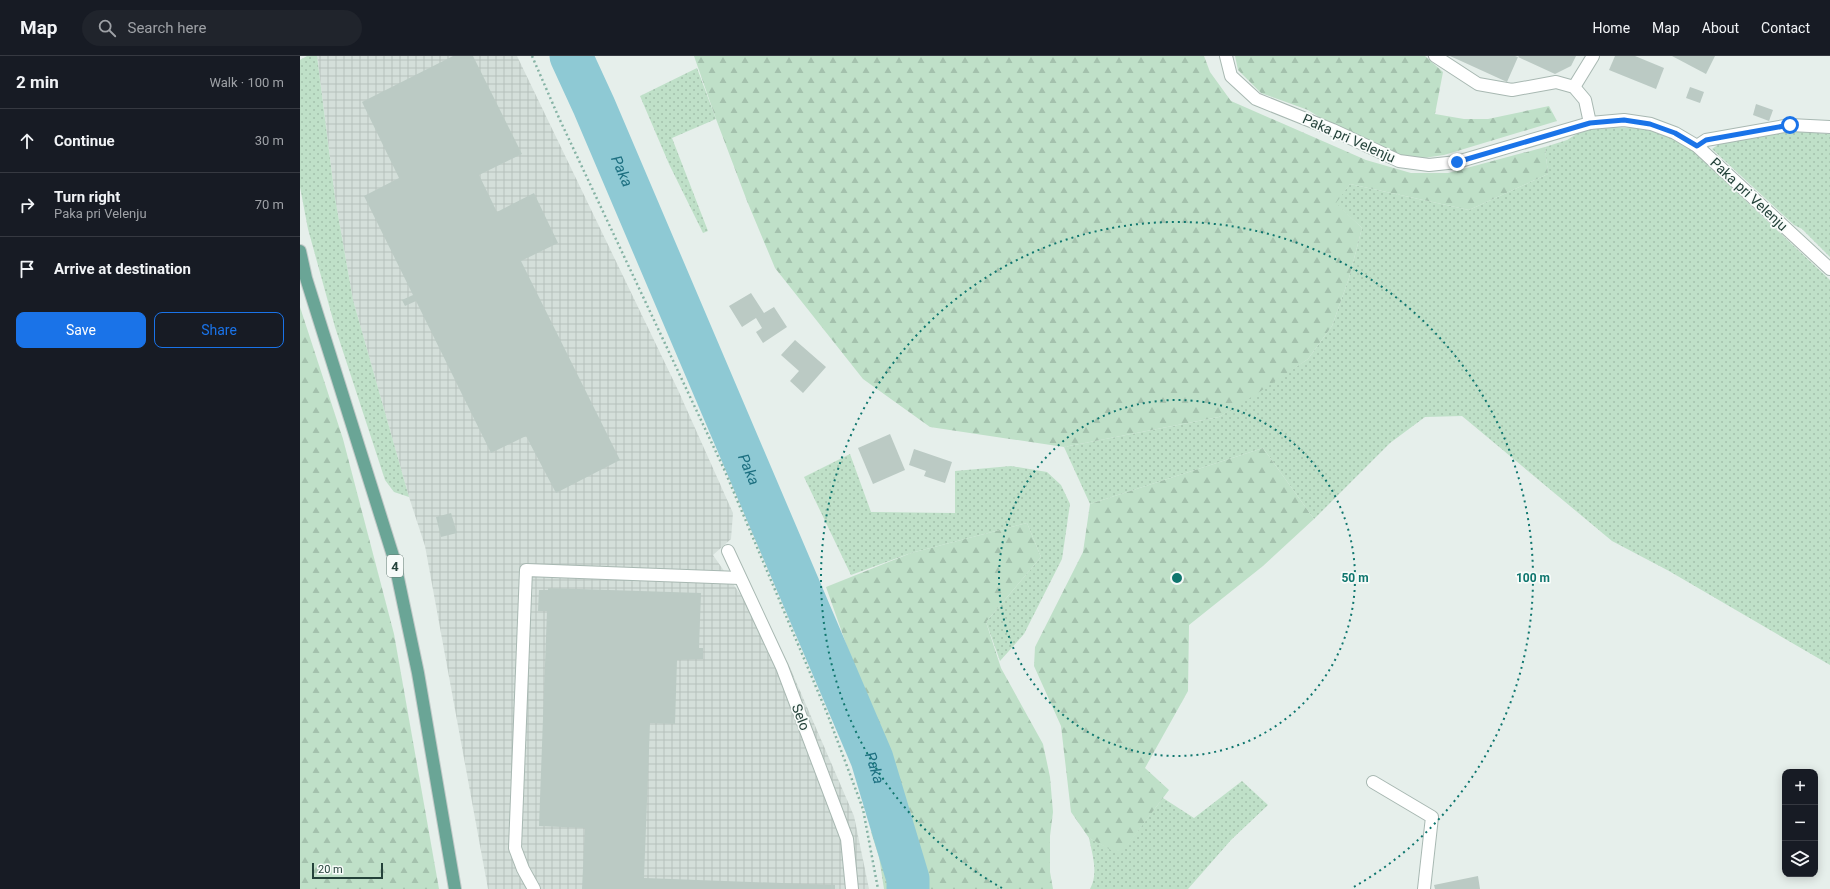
<!DOCTYPE html>
<html lang="en">
<head>
<meta charset="utf-8">
<style>
	:root { --surface:#171b24; --page:#20242c; --text:#f1f3f6; --muted:#9ea1a6; --line:#363941; --accent:#1a73e8 }
	body { margin:0; font-family:Roboto,sans-serif; background:var(--page); color:var(--text) }
	.controls { position:absolute; right:12px; bottom:12px; display:grid; overflow:hidden; border-radius:8px; box-shadow:0 2px 10px #0003 }
	.controls button { width:36px; height:36px; display:grid; place-items:center; padding:0; border:0; border-bottom:1px solid var(--line); background:var(--surface); color:var(--text); font:20px sans-serif }
	.scale { position:absolute; left:12px; bottom:10px; width:71px; box-sizing:border-box; padding-left:4px; border:2px solid #24423a; border-top:0; font-size:11px; line-height:14px; white-space:nowrap; color:#24423a; -webkit-text-stroke:3px #f7fbf9; paint-order:stroke }
	.stop { position:absolute; width:12px; height:12px; margin:-9px; border:3px solid #1a73e8; border-radius:50%; background:#fff }
	.stop.end { background:#1a73e8; border-color:#fff; box-shadow:0 1px 4px #0008 }
	.list { margin:0; padding:0; list-style:none }
	h2 { display:flex; justify-content:space-between; align-items:center; height:52px; margin:0; padding:0 16px; font-size:17px }
	h2 small { font-size:13px; font-weight:400; color:var(--muted) }
	.list li { display:grid; grid-template-columns:26px 1fr auto; gap:12px; align-items:center; box-sizing:border-box; height:64px; padding:0 16px; border-top:1px solid var(--line) }
	.list b { display:block; font-size:15px; white-space:nowrap }
	.list p { margin:0; font-size:13px; white-space:nowrap; color:var(--muted) }
	.list em { font-size:13px; font-style:normal; color:var(--muted) }
	.actions { display:flex; gap:8px; padding:12px 16px }
	.actions a { flex:1; padding:9px 0; border:1px solid var(--accent); border-radius:8px; text-align:center; font-size:14px; color:var(--accent) }
	.actions .main { background:var(--accent); color:#fff }
	.icon { flex:none; width:22px; height:22px; fill:none; stroke:currentColor; stroke-width:2; stroke-linecap:round; stroke-linejoin:round }
	.map { position:relative; flex:none; width:1530px; height:833px; overflow:hidden }
	header { display:flex; align-items:center; gap:24px; box-sizing:border-box; height:56px; padding:0 20px; background:var(--surface); border-bottom:1px solid var(--line) }
	header strong { font-size:19px }
	nav { display:flex; gap:22px; margin-inline-start:auto; font-size:14px }
	.search { width:280px; height:36px; background:var(--page); display:flex; align-items:center; gap:10px; box-sizing:border-box; padding:0 14px; border-radius:22px; color:var(--muted); font-size:15px }
	main { display:flex }
	aside { flex:1; background:var(--surface) }
	.map>svg:first-child { display:block }
	.industrial { fill:url(#industrial-grid) }
	.grass { fill:url(#grass-dots) }
	.forest { fill:url(#forest-firs) }
	.lines { fill:none; stroke-linecap:round; stroke-linejoin:round }
	.river { stroke:#8ec9d4; stroke-width:43 }
	.building { fill:#bbcac4 }
	.service-casing { stroke:#a8b8b2; stroke-width:14 }
	.minor-casing { stroke:#a8b8b2; stroke-width:14 }
	.primary-casing { stroke:#c2cac8; stroke-width:14 }
	.path { stroke:#86b3a5; stroke-width:2.5; stroke-dasharray:2 3; stroke-linecap:butt }
	.service { stroke:#fff; stroke-width:12 }
	.minor { stroke:#fff; stroke-width:12 }
	.primary { stroke:#6aa596; stroke-width:12 }
	.route { stroke:#1a73e8; stroke-width:5 }
	.ring { fill:none; stroke:#0f766e; stroke-width:2; stroke-dasharray:2 4 }
	.labels { text-anchor:middle; stroke-width:3.5; stroke-linejoin:round; paint-order:stroke }
	.shield { fill:#f7fbf9; stroke:#637a73; stroke-width:1 }
	.shield-label { font-size:13px; font-weight:bold; fill:#24423a }
	.street-label { font-size:14px; fill:#24423a; stroke:#f7fbf9 }
	.water-label { font-size:15px; font-style:italic; fill:#1c6f80; stroke:#f7fbf9 }
	.centre { fill:#0f766e; stroke:#f7fbf9; stroke-width:2 }
	.ring-label { font-size:12px; text-anchor:middle; font-weight:bold; fill:#0f766e; stroke:#f7fbf9; stroke-width:3.5; stroke-linejoin:round; paint-order:stroke }
</style>
</head>
<body>
<header>
<strong>Map</strong>
<div class="search"><svg class="icon" aria-label="search" viewBox="0 0 24 24"><circle cx="10" cy="10" r="6"/><path d="M15 15l6 6"/></svg>Search here</div>
<nav><a>Home</a><a>Map</a><a>About</a><a>Contact</a></nav>
</header>
<main>
<aside>
<h2>2 min<small>Walk · 100 m</small></h2>
<ul class="list">
<li><svg class="icon" aria-label="ahead" viewBox="0 0 24 24"><path d="M12 20V5M6 11l6-6 6 6"/></svg><div><b>Continue</b></div><em>30 m</em></li>
<li><svg class="icon" aria-label="right" viewBox="0 0 24 24"><path d="M7 20v-9h11M14 6l5 5-5 5"/></svg><div><b>Turn right</b><p>Paka pri Velenju</p></div><em>70 m</em></li>
<li><svg class="icon" aria-label="arrive" viewBox="0 0 24 24"><path d="M6 21V4h12l-3 4 3 4H6"/></svg><div><b>Arrive at destination</b></div></li>
</ul>
<div class="actions"><a class="main">Save</a><a>Share</a></div>
</aside>
<div class="map">
<svg width="1530" height="833" viewBox="0 0 1530 833">
	<defs>
		<pattern id="industrial-grid" width="8" height="8" patternUnits="userSpaceOnUse"><rect width="8" height="8" fill="#d4dfda"/><path d="M0 4h8M4 0v8" fill="none" stroke="#b6c1bc"/></pattern>
		<pattern id="grass-dots" width="8" height="8" patternUnits="userSpaceOnUse"><rect width="8" height="8" fill="#bfe0c8"/><path d="M2 2h.1M6 6h.1" fill="none" stroke="#a4c1ad" stroke-width="1.8" stroke-linecap="round"/></pattern>
		<pattern id="forest-firs" width="22" height="20" patternUnits="userSpaceOnUse"><rect width="22" height="20" fill="#bfe0c8"/><path d="M5 1l3.5 6h-7zM16 11l3.5 6h-7z" fill="#a4c1ad"/></pattern>
	</defs>
	<rect width="100%" height="100%" fill="#e6efeb"/>
	<!-- industrial -->
	<path class="industrial" d="M17 0H217L378 334 433 457 431 483 413 499 488 607 554 760 569 833H188L125 490 109 441 53 244 35 142Z"/>
	<!-- grass -->
	<g class="grass">
		<path d="M7 0H17L35 142 53 244 109 441 94 436 85 424 35 271 8 173 0 131V4Z"/>
		<path d="M397 12 416 63 372 82 408 175 403 177 369 108 340 40Z"/>
		<path d="M1310 71 1338 72 1365 78 1391 93 1530 224V609L1369 515 1312 485 1162 360 1125 361 1090 387 1014 463 963 392 790 448 764 391 919 361 1008 303 1032 270 1049 222 1062 172 1035 147 1050 128 1169 154 1248 118 1245 91 1267 84 1283 74Z"/>
		<path d="M1493 75 1530 78V201L1502 173 1494 169 1412 93 1419 88Z"/>
		<path d="M550 398 571 456 655 457V415L711 410 747 416 761 429 770 448 762 503 724 578 700 605 686 566 741 501 727 467 611 497 551 519 504 421Z"/>
		<path d="M942 725 968 749 931 784 888 833H790C799 818 792 797 789 782L820 798 863 742 894 762Z"/>
		<path d="M587 772 592 787 600 833H584L579 801 571 776Z"/>
	</g>
	<!-- forest -->
	<g class="forest">
		<path d="M394 0H904L910 16 931 45 1066 104 1111 117H1148L1245 91 1248 118 1169 154 1050 128 1036 147 1062 172 1049 222 1032 270 1008 303 955 339 919 361 764 391 630 371 563 323 475 212 447 145 416 63Z"/>
		<path d="M935 0H1125L1143 16 1135 58 1164 63H1188L1249 50 1257 65 1144 99 1117 103 1077 93 1038 73 1008 54 961 37 938 14Z"/>
		<path d="M0 251 43 383 94 578 139 833H0Z"/>
		<path d="M963 392 1014 463 963 510 889 569 888 635 845 712 869 734 820 799 789 782 771 756 761 670 734 610 735 591 783 496 790 448Z"/>
		<path d="M727 467 741 501 686 566 701 612 743 688 750 721 753 756 750 780V816L753 833H624L619 803 581 687 526 531 611 497Z"/>
	</g>
	<g class="lines">
		<!-- river -->
		<path class="river" id="s1" d="M271 0 294 50 572 703 608 823V833"/>
	</g>
	<!-- building -->
	<g class="building">
		<path d="M153 0H173L222 98 179 119 197 156 234 137 258 187 221 205 320 404 256 437 226 380 191 397 116 245 105 250 102 244 113 239 64 140 99 122 62 46Z"/>
		<path d="M1150 0H1215L1218 1 1219 0H1276L1271 10 1255 18 1218 1 1207 26Z"/>
		<path d="M1315 0H1335L1364 12 1356 33 1309 14Z"/>
		<path d="M1372 0H1415L1406 18Z"/>
		<path d="M1390 31 1404 36 1400 47 1386 42Z"/>
		<path d="M1456 48 1473 54 1469 65 1453 59Z"/>
		<path d="M451 237 464 257 474 251 487 271 463 287 456 276 462 272 456 262 442 271 429 250Z"/>
		<path d="M495 284 526 311 503 337 490 325 499 315 481 299Z"/>
		<path d="M590 378 605 414 573 428 558 392Z"/>
		<path d="M614 393 652 406 645 427 624 420 626 415 609 409Z"/>
		<path d="M151 457 157 477 141 481 136 461Z"/>
		<path d="M248 532 401 537 399 592H403V603L377 604 375 668 350 667 344 822 535 829V833H282L285 772 239 770 247 555H238L239 534H248Z"/>
		<path d="M1178 820 1180 833H1135L1134 829Z"/>
	</g>
	<g class="lines">
		<!-- service casing -->
		<g class="service-casing">
			<g id="service">
				<path d="M1073 726 1132 761 1124 833"/>
				<path d="M234 833 223 813 215 792 226 514 440 522"/>
			</g>
		</g>
		<!-- minor casing -->
		<g class="minor-casing">
			<g id="minor">
				<path d="M926 0 931 20 956 43 1033 74 1099 105 1129 109 1157 106 1290 67 1324 64 1351 68 1375 77 1397 90 1530 213"/>
				<path d="M1135 0 1178 28 1212 34 1256 26 1274 31 1285 44 1290 67"/>
				<path d="M1274 31 1293 0"/>
				<path d="M1397 90 1406 84 1490 69 1530 71"/>
				<path d="M428 495 482 611 547 783 552 833"/>
			</g>
		</g>
		<!-- primary casing -->
		<g class="primary-casing">
			<path id="primary" d="M0 195 6 222 94 503 118 617 155 833"/>
		</g>
		<!-- path -->
		<path class="path" d="M232 0 259 62 424 413 527 657 563 753 578 833"/>
		<!-- service -->
		<use href="#service" class="service"/>
		<!-- minor -->
		<use href="#minor" class="minor"/>
		<!-- primary -->
		<use href="#primary" class="primary"/>
	</g>
	<g class="lines">
		<!-- route -->
		<path class="route" d="M1157 106 1290 67 1324 64 1350 68 1375 77 1397 90 1406 84 1490 69"/>
	</g>
	<!-- distance rings -->
	<g class="ring">
		<circle cx="877" cy="522" r="178"/>
		<path d="M702 832A356 356 0 1 1 1052 832"/>
	</g>
	<g class="labels">
		<!-- shield labels -->
		<rect class="shield" x="87" y="499" width="16" height="22" rx="3"/>
		<g class="shield-label">
			<text x="95" y="515">4</text>
		</g>
		<!-- street labels -->
		<g class="street-label">
			<text transform="translate(1049 82) rotate(24)" y="5">Paka pri Velenju</text>
			<text transform="translate(1449 138) rotate(43)" y="5">Paka pri Velenju</text>
			<text transform="translate(501 661) rotate(69)" y="5">Selo</text>
		</g>
		<!-- water labels -->
		<g class="water-label">
			<text dy="5" stroke="none"><textPath href="#s1" startOffset="126">Paka</textPath></text>
			<text dy="5" stroke="none"><textPath href="#s1" startOffset="450">Paka</textPath></text>
			<text dy="5" stroke="none"><textPath href="#s1" startOffset="774">Paka</textPath></text>
		</g>
	</g>
	<circle cx="877" cy="522" r="6" class="centre"/>
	<g class="ring-label">
		<text x="1055" y="526">50 m</text>
		<text x="1233" y="526">100 m</text>
	</g>
</svg>
<div class="controls">
<button>+</button>
<button>−</button>
<button><svg class="icon" aria-label="layers" viewBox="0 0 24 24"><path d="M12 4l9 5-9 5-9-5zM3 14l9 5 9-5"/></svg></button>
</div>
<div class="scale">20 m</div>
<div class="stop" style="left:1490px;top:69px"></div>
<div class="stop end" style="left:1157px;top:106px"></div>
</div>
</main>
</body>
</html>
